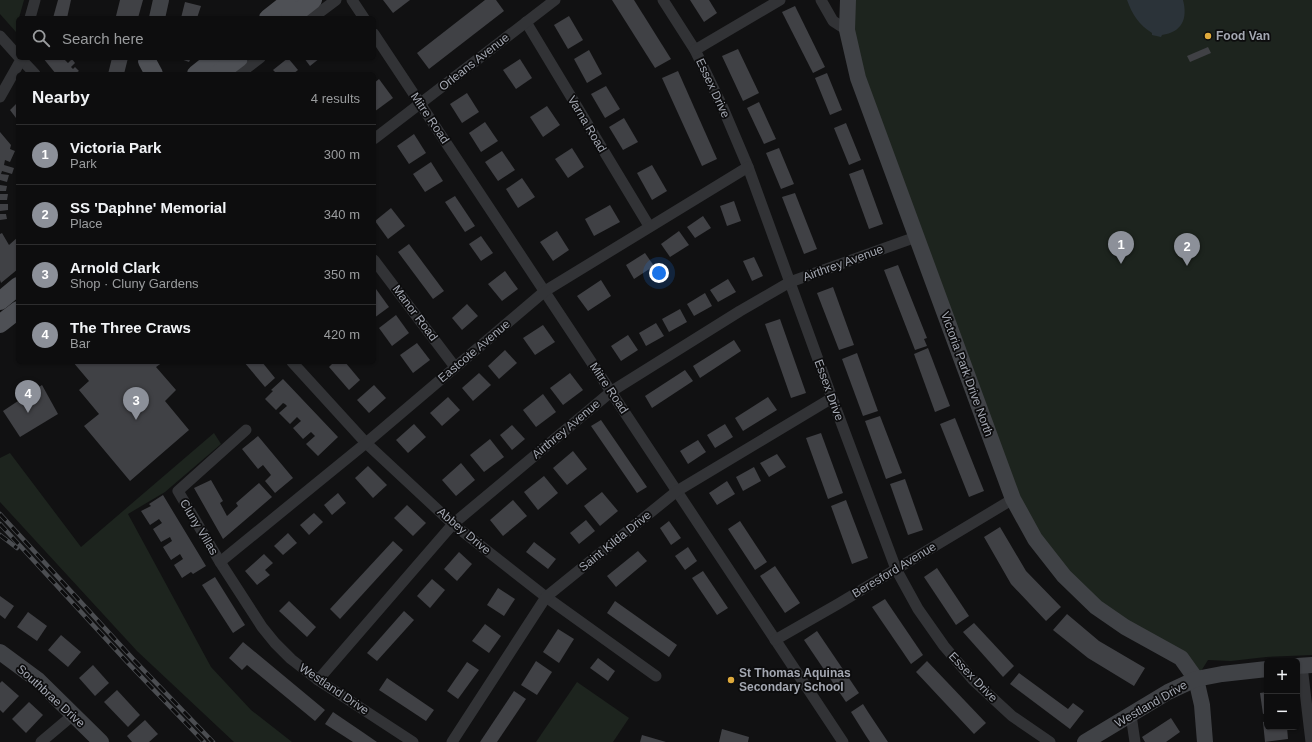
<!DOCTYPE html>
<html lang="en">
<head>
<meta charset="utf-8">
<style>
	:root { --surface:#0d0d0e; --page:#161617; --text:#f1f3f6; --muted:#9a9c9e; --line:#2d2d2e; --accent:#8c9099 }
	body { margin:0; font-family:Helvetica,sans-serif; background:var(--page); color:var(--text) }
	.controls { position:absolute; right:12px; bottom:12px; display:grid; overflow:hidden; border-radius:6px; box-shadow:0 1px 3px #0004 }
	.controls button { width:36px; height:36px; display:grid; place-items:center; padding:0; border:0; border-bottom:1px solid var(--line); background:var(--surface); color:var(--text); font:20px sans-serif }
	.you { position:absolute; left:659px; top:273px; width:14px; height:14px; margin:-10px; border:3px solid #fff; border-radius:50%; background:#1a73e8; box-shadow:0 0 0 6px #1a73e833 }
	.badge { display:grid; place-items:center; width:26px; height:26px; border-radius:50%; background:var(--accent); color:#fff; font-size:13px; font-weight:700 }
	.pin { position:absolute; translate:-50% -33px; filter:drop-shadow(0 1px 2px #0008) }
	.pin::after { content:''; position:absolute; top:21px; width:14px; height:12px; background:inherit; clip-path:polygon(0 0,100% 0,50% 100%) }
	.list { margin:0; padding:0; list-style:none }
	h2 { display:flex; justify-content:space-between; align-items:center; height:52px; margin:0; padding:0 16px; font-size:17px }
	h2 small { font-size:13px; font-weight:400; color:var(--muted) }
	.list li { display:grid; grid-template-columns:26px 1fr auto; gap:12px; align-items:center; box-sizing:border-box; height:60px; padding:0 16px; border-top:1px solid var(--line) }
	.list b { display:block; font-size:15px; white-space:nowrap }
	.list p { margin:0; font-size:13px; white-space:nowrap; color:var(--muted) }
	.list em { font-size:13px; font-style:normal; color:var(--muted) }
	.icon { flex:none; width:22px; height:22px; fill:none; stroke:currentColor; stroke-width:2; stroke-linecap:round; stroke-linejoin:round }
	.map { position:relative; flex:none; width:1312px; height:742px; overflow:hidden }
	.search { position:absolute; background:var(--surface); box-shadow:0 1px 3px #0004; left:16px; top:16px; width:360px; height:44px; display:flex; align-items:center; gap:10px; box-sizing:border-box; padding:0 14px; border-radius:6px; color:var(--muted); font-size:15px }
	.panel { position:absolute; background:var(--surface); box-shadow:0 1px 3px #0004; left:16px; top:72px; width:360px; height:292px; border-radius:6px }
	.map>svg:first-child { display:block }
	.green { fill:#1d241e }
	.water { fill:#2b3339 }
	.building { fill:#404145 }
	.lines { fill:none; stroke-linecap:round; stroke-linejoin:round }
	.street { stroke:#323336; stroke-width:11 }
	.secondary { stroke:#404246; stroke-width:16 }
	.primary { stroke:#4e5055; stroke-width:18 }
	.rail-casing { stroke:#4b4d51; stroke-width:4.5 }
	.rail { stroke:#0c0c0d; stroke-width:3; stroke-dasharray:9; stroke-linecap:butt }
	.poi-dot { fill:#dfaa3c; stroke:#0c0c0d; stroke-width:1.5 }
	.labels { text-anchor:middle; stroke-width:3.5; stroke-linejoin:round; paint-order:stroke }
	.poi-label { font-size:12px; font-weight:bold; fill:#a3a7b1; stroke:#0c0c0d; text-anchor:start }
	.street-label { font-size:12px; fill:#a3a7b1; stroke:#0c0c0d }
</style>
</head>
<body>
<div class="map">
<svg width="1312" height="742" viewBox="0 0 1312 742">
	<rect width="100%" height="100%" fill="#111112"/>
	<!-- green -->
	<g class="green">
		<path d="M0 0H24L19 18H18L16 32 0 14Z"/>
		<path d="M848 0H1312V655L1266 657 1231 661 1208 660 1196 679 1181 657 1125 627 1035 539 847 30Z"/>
		<path d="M214 433 221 444 165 492 128 514 211 667 251 710 292 742H234L137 651 0 502V458L10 453 81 547Z"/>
		<path d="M577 682 629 718 613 742H536Z"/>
	</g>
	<!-- water -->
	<path class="water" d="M1127 0H1183C1188 19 1182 32 1162 35L1161 37 1152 35V33C1139 25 1132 14 1127 0Z"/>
	<!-- building -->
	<g class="building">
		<path d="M58 0H71L67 18H53Z"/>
		<path d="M120 0H143L138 18H123L116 16Z"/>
		<path d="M383 0H410L393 13Z"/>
		<path d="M485 0H496L504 11 429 69 417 53Z"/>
		<path d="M612 0H634L671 59 655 68Z"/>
		<path d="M690 0H709L717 13 704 22Z"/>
		<path d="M185 2 201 6 197 18H181Z"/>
		<path d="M795 6 825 67 813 73 782 12Z"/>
		<path d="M569 16 583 40 568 49 554 25Z"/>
		<path d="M1208 47 1211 53 1190 62 1187 56Z"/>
		<path d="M738 49 759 93 743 101 722 56Z"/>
		<path d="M589 50 602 74 587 83 574 59Z"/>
		<path d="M43 58H63L68 63 72 59 75 63 71 67 73 69 75 67 79 71 76 73 77 74H56Z"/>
		<path d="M112 58H128L124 74H108Z"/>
		<path d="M178 58H191L189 62Z"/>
		<path d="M288 58 298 70 293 74H277L273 70Z"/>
		<path d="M304 58H320L310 66Z"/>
		<path d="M520 59 532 78 516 89 503 70Z"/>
		<path d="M678 71 717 159 702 166 662 78Z"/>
		<path d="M827 73 842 110 830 115 815 78Z"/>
		<path d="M379 79 393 98 374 112V83Z"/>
		<path d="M606 86 620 109 605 118 591 94Z"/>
		<path d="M467 93 479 112 462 123 450 104Z"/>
		<path d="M18 100V117L16 118 10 110 17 103 16 102Z"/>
		<path d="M759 102 776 139 764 144 747 108Z"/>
		<path d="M547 106 560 125 543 137 530 117Z"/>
		<path d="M624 118 638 142 623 150 609 127Z"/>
		<path d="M485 122 498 141 481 152 469 133Z"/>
		<path d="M846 123 861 160 849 165 834 128Z"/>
		<path d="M0 132 11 145 10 149 15 151 10 162 5 160 4 165 14 168 12 174 2 171 1 174 9 175 7 182 0 180Z"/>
		<path d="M414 134 426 153 409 164 397 146Z"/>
		<path d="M572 148 584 167 568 178 555 159Z"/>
		<path d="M779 148 794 184 781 189 766 153Z"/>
		<path d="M502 151 515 170 498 181 485 162Z"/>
		<path d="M431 162 443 181 425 192 413 174Z"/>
		<path d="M652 165 667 191 652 200 637 173Z"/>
		<path d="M863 169 883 224 869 229 849 174Z"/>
		<path d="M522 178 535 197 518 208 506 189Z"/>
		<path d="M0 185 7 186 6 191H0Z"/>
		<path d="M795 193 817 249 804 254 782 197Z"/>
		<path d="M0 194H8L7 200H0Z"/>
		<path d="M455 196 475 226 465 232 445 202Z"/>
		<path d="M734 201 741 221 727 226 720 206Z"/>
		<path d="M0 204H8V210L0 211Z"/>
		<path d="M610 205 620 222 594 236 585 219Z"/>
		<path d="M391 208 405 226 388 239 375 221Z"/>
		<path d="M0 214H6L7 219 0 220Z"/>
		<path d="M703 216 711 228 695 238 687 227Z"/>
		<path d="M557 231 569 250 553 261 540 242Z"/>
		<path d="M679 231 689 245 670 257 661 244Z"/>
		<path d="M2 233 9 245 18 237V269L1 283 0 280V234Z"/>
		<path d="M481 236 493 253 481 261 469 244Z"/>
		<path d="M409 244 444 291 433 299 398 252Z"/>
		<path d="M645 253 654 266 634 279 626 265Z"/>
		<path d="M754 257 763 276 752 281 743 261Z"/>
		<path d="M898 265 927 338 924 339 927 346 915 350 884 270Z"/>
		<path d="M505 271 518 289 502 301 488 284Z"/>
		<path d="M728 279 736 292 718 302 710 290Z"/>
		<path d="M601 280 611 296 588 311 577 296Z"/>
		<path d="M833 287 854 345 839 350 817 293Z"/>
		<path d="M376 289 389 307 374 318V291Z"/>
		<path d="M705 293 712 306 694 316 687 304Z"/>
		<path d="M467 304 478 316 462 330 452 318Z"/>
		<path d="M680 309 687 322 669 332 662 319Z"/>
		<path d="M396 315 409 333 392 346 379 328Z"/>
		<path d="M780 319 806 393 791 398 765 324Z"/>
		<path d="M656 323 664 336 646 346 639 333Z"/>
		<path d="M543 325 555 342 535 355 523 338Z"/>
		<path d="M628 335 638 350 621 361 611 346Z"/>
		<path d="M734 340 741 351 700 378 693 366Z"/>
		<path d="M417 343 430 360 413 373 400 355Z"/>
		<path d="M928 348 950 406 935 412 914 354Z"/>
		<path d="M505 350 517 363 499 379 488 366Z"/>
		<path d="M857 353 878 411 863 416 842 359Z"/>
		<path d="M73 362H163L156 367 176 390 165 401 189 430 130 481 84 426 99 414 79 390 89 381Z"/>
		<path d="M244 362H262L275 378 265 387Z"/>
		<path d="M334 362H345L360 380 349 390 329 367Z"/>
		<path d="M685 370 693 381 652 408 645 396Z"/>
		<path d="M479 373 491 385 473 401 462 388Z"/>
		<path d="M570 373 583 390 563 405 550 388Z"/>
		<path d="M283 379 338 437 318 456 306 444 315 436 311 432 303 439 293 428 301 421 297 417 290 424 279 413 287 406 285 404 283 403 276 410 265 399 273 391 271 390Z"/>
		<path d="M42 385 58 414 20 437 3 411Z"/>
		<path d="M374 385 386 398 369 413 357 400Z"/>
		<path d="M543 394 556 412 536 427 523 410Z"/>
		<path d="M448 397 460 410 442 426 430 413Z"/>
		<path d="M768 397 777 410 743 431 735 418Z"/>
		<path d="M880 416 902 473 886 479 865 421Z"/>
		<path d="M955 418 984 491 969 497 940 424Z"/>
		<path d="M601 420 647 487 637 493 591 426Z"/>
		<path d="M414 424 426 437 408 453 396 440Z"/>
		<path d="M725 424 733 437 715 448 707 435Z"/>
		<path d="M512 425 525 439 512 450 500 435Z"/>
		<path d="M821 433 843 493 828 499 806 438Z"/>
		<path d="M258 436 293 478 275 493 265 481 271 475 263 465 258 469 242 449Z"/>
		<path d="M490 439 504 457 484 472 470 455Z"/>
		<path d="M698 440 706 452 688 464 680 451Z"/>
		<path d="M573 451 587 469 567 485 553 468Z"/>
		<path d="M777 454 786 467 769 477 760 463Z"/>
		<path d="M461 463 475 480 456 496 442 480Z"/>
		<path d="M368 466 387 485 373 498 355 478Z"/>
		<path d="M754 467 761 481 743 491 736 477Z"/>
		<path d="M544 476 558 493 538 510 524 492Z"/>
		<path d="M905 479 923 530 908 535 890 484Z"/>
		<path d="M211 480 223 501 220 503 227 516 238 506 236 503 259 483 272 497 223 539 194 488Z"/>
		<path d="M727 481 735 494 717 505 709 493Z"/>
		<path d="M602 492 618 511 600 526 584 506Z"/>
		<path d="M338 493 346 503 332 515 324 505Z"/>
		<path d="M163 495 206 566 193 574 191 572 182 578 174 565 183 559 180 554 171 560 163 547 172 541 170 537 161 542 153 529 162 523 159 519 150 525 141 511 151 506 149 504Z"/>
		<path d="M513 500 527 516 503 536 490 520Z"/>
		<path d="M846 500 868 558 852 564 831 506Z"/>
		<path d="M407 505 426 523 413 536 394 518Z"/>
		<path d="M314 513 323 522 309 535 300 525Z"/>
		<path d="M586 520 595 531 579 544 570 533Z"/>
		<path d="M669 521 681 538 671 545 660 528Z"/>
		<path d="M740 521 767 562 755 570 728 529Z"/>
		<path d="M1000 527 1026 571 1061 607 1046 621 1011 584 984 537Z"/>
		<path d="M288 533 297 543 283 555 274 546Z"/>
		<path d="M393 541 403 550 340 619 330 609Z"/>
		<path d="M534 542 556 559 548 569 526 552Z"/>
		<path d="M688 547 697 561 685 570 675 556Z"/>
		<path d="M638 551 647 561 616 587 607 576Z"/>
		<path d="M459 552 472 564 457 581 444 569Z"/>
		<path d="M264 554 273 563 265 570 270 575 257 585 245 571Z"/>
		<path d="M775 566 800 603 785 613 760 576Z"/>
		<path d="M937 568 969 616 956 625 924 577Z"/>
		<path d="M703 571 728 608 717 615 692 578Z"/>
		<path d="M215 577 245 625 233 633 202 585Z"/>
		<path d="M432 579 445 590 430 608 417 596Z"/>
		<path d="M498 588 515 599 504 616 487 605Z"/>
		<path d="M0 596 14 606 5 619 0 615Z"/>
		<path d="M885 599 923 655 911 664 872 607Z"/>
		<path d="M289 601 316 627 307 637 279 611Z"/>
		<path d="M615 601 677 645 669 657 607 613Z"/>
		<path d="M404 611 414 620 377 661 367 653Z"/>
		<path d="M28 612 47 626 37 641 17 627Z"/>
		<path d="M1067 614 1099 641 1145 668 1134 686 1088 658 1053 630Z"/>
		<path d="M974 623 1014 666 1003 677 963 632Z"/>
		<path d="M485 624 501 636 489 653 472 641Z"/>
		<path d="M558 629 574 639 559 663 543 652Z"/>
		<path d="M817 631 859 693 846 702 804 640Z"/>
		<path d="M61 635 81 652 68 667 48 650Z"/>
		<path d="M243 642 325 710 315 721 247 665 242 670 229 658Z"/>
		<path d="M598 658 615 671 608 681 590 668Z"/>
		<path d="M536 661 552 672 537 695 521 685Z"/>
		<path d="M927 661 986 723 974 734 916 672Z"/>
		<path d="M467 662 479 670 458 699 447 691Z"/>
		<path d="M93 665 109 683 95 696 79 678Z"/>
		<path d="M1019 673 1068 709 1073 703 1084 711 1070 729 1010 684Z"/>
		<path d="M387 678 434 710 426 721 379 690Z"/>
		<path d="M2 681 19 696 3 713 0 710V683Z"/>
		<path d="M117 690 140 715 128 727 104 702Z"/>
		<path d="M514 691 526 699 497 742H480Z"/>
		<path d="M1267 692V713L1263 714 1260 693Z"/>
		<path d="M29 702 43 715 26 733 12 719Z"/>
		<path d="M863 704 868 712 888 742H870L866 736 851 712Z"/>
		<path d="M333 712 361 731 377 742H353L325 724Z"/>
		<path d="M1171 718 1180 732 1166 742H1145L1142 737Z"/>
		<path d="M145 720 158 734 149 742H132L127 736Z"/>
		<path d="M1267 721V727H1287L1288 739 1265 742 1263 722Z"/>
		<path d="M722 729 749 737 748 742H719Z"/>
		<path d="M642 735 666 742H640Z"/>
	</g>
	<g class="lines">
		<!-- street -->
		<g class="street">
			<path d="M352 0 364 18"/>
			<path d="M663 0 695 50 723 108 748 167 832 398 896 569 918 609 944 646 973 680 1012 716 1050 742"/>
			<path d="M821 0 833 21 847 30"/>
			<path d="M30 18 35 0"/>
			<path d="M312 18 336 0"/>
			<path d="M526 22 649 226"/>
			<path d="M374 34 843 742"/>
			<path d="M0 36 18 56"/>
			<path d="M695 50 780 0"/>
			<path d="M20 58 35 74"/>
			<path d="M239 74 260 58"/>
			<path d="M0 97 22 58"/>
			<path d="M374 139 555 0"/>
			<path d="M374 260 455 367"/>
			<path d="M292 362 366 443 453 524 546 597 656 676"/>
			<path d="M246 430 178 491 220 562 262 627 275 643 291 659 318 680 413 742"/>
			<path d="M220 562 366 443 545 291 748 167"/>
			<path d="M775 640 838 604 1013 499"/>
			<path d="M1302 666 1311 742"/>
			<path d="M318 680 453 524 612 391 740 311 790 282 916 237"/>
			<path d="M1131 715 1135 742"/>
			<path d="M41 742 73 715"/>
			<path d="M452 742 546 597 677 491 832 398"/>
		</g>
		<!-- secondary -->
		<g class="secondary">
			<path d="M848 0 847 30 858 78 1013 499 1035 539 1064 576 1096 607 1125 627 1181 658 1196 679 1202 705 1205 742"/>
			<path d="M157 18 161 0"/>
			<path d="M0 652 38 680 101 742"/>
			<path d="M1297 666 1312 665"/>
			<path d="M1085 742 1168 692 1196 679 1222 674 1267 669"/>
		</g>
		<!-- primary -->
		<g class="primary">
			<path d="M268 18 291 0"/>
			<path d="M290 18 313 0"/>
			<path d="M147 61 154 74"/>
			<path d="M196 74 216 58"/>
			<path d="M218 74 239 58"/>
			<path d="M0 301 18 286"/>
			<path d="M0 324 18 310"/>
		</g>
		<!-- rail casing -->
		<g class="rail-casing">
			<g id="rail">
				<path d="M0 514 134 660 213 742"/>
				<path d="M0 524 128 663 204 742"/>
				<path d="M0 535 17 548"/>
			</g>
		</g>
		<!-- rail -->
		<use href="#rail" class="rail"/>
	</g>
	<!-- markers -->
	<g class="poi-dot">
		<circle cx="1208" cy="36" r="4"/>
		<circle cx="731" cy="680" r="4"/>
	</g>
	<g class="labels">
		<!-- poi labels -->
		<g class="poi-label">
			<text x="1216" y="40">Food Van</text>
			<text x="739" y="677">St Thomas Aquinas<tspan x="739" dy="14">Secondary School</tspan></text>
		</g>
		<!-- street labels -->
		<g class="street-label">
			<text transform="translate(474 62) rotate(-38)" y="4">Orleans Avenue</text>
			<text transform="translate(713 88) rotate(65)" y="4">Essex Drive</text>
			<text transform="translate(430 118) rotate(56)" y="4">Mitre Road</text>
			<text transform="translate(587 124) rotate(59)" y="4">Varna Road</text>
			<text transform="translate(843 263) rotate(-20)" y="4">Airthrey Avenue</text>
			<text transform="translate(415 313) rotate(53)" y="4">Manor Road</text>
			<text transform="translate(474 351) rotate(-40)" y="4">Eastcote Avenue</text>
			<text transform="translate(967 374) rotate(70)" y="4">Victoria Park Drive North</text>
			<text transform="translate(609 388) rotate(56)" y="4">Mitre Road</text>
			<text transform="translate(829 390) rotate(70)" y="4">Essex Drive</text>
			<text transform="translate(566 429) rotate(-40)" y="4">Airthrey Avenue</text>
			<text transform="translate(199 527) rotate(59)" y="4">Cluny Villas</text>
			<text transform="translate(464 531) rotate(40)" y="4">Abbey Drive</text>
			<text transform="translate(615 541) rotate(-39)" y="4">Saint Kilda Drive</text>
			<text transform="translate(894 570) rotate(-31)" y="4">Beresford Avenue</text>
			<text transform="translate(973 677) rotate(46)" y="4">Essex Drive</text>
			<text transform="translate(334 689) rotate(34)" y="4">Westland Drive</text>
			<text transform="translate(51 696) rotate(42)" y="4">Southbrae Drive</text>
			<text transform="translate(1151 704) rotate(-30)" y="4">Westland Drive</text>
		</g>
	</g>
</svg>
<div class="controls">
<button>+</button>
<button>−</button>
</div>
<div class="you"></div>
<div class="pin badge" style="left:1121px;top:264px">1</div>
<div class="pin badge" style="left:1187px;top:266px">2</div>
<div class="pin badge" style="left:136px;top:420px">3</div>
<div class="pin badge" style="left:28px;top:413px">4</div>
<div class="search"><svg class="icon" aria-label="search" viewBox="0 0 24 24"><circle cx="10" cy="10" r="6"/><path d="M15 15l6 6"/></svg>Search here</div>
<section class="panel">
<h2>Nearby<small>4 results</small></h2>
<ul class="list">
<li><span class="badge">1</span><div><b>Victoria Park</b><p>Park</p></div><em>300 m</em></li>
<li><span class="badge">2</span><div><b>SS 'Daphne' Memorial</b><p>Place</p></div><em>340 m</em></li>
<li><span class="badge">3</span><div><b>Arnold Clark</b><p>Shop · Cluny Gardens</p></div><em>350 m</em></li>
<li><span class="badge">4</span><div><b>The Three Craws</b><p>Bar</p></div><em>420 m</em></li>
</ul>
</section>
</div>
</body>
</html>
